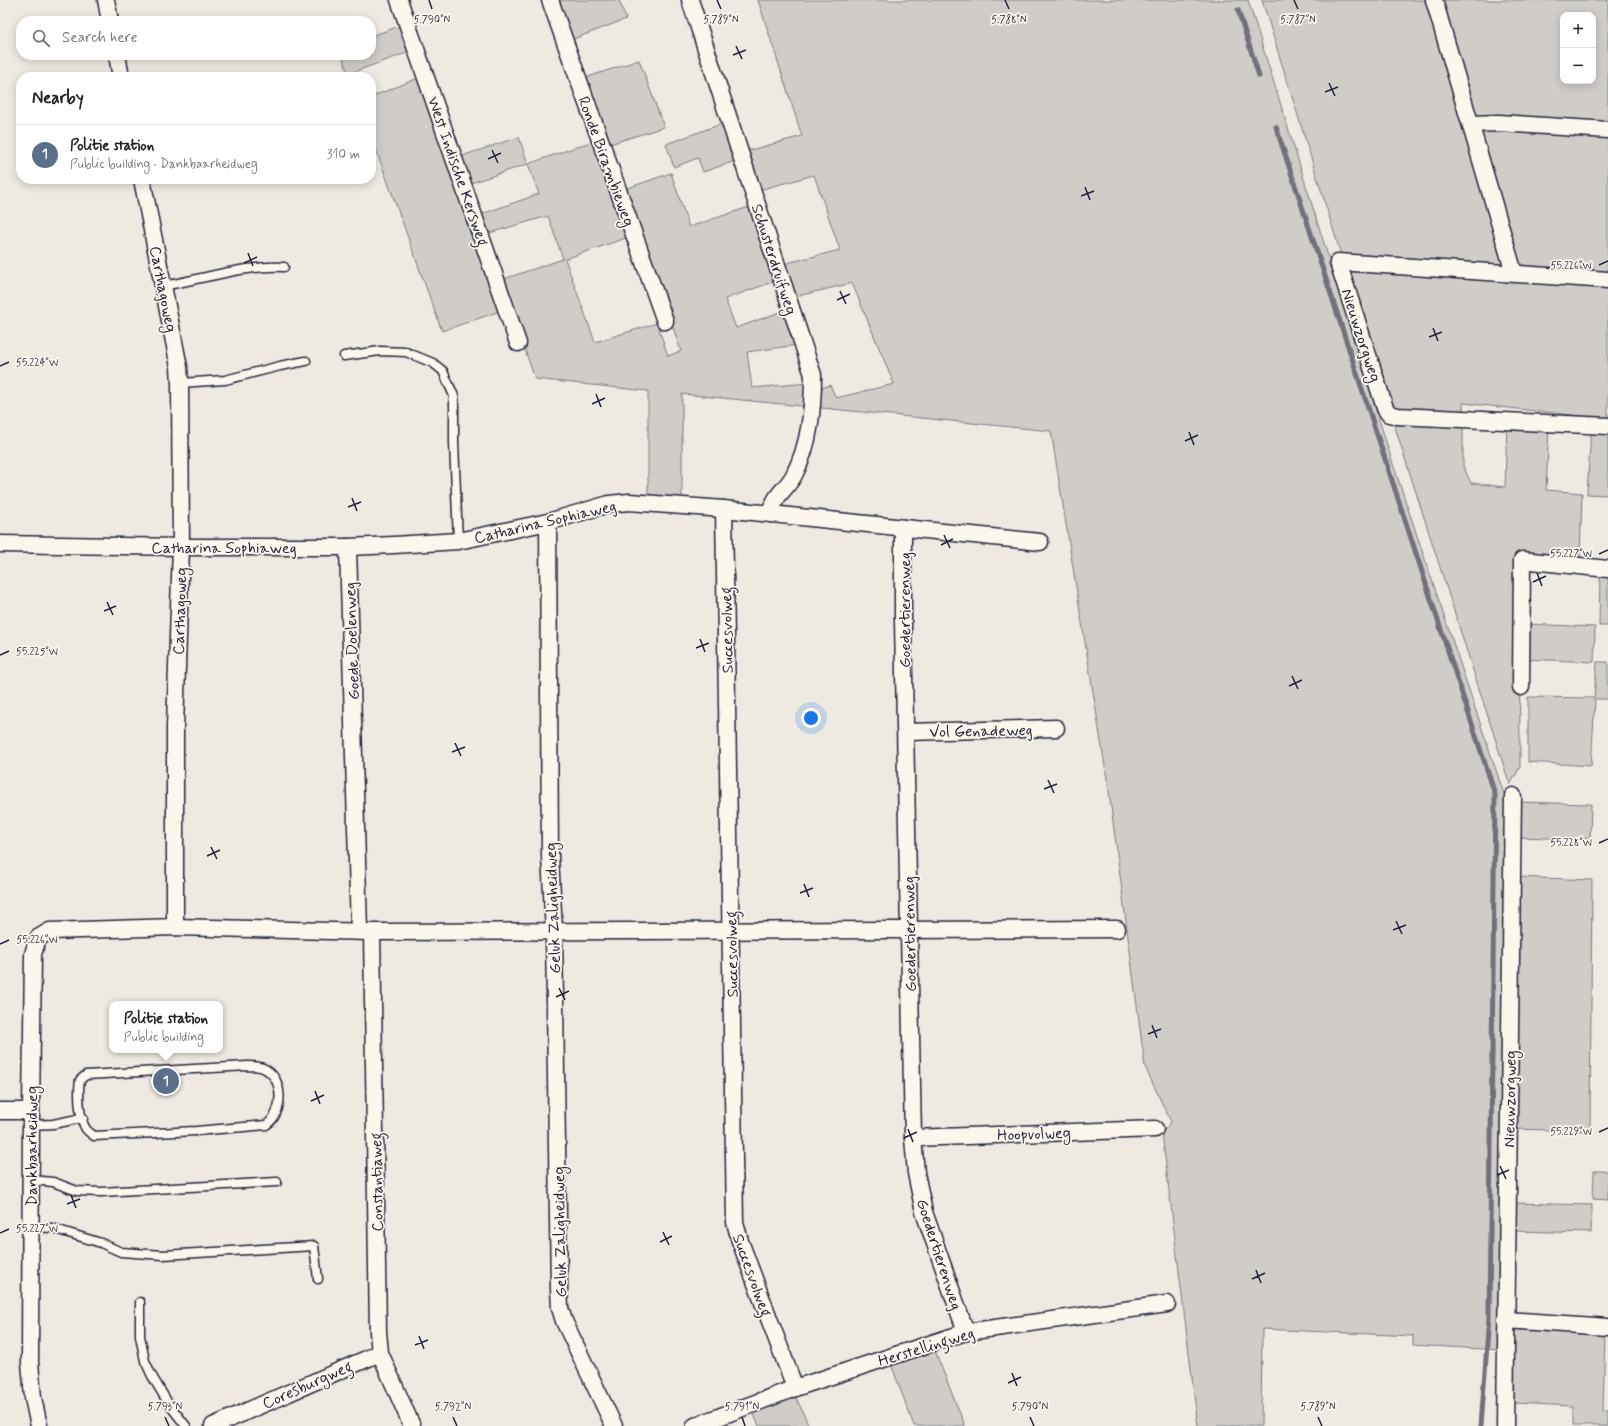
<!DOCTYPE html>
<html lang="en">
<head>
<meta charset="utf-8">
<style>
	:root { --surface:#fff; --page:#f2f2f2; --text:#222; --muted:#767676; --line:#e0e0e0; --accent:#d1495b }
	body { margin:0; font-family:Mynerve,sans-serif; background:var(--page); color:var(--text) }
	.controls { position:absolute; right:12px; top:12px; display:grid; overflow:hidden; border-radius:8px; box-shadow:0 2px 10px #0003 }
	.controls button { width:36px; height:36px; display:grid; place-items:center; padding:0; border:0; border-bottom:1px solid var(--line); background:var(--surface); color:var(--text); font:20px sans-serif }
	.you { position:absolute; left:811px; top:718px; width:14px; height:14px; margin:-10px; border:3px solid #fff; border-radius:50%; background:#1a73e8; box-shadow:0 0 0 6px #1a73e833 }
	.badge { display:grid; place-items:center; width:26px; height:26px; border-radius:50%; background:var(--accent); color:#fff; font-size:13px; font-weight:700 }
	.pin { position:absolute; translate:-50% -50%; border:2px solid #fff; box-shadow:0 1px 4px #0006 }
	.popup { position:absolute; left:109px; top:1001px; width:114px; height:52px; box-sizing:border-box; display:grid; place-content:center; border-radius:8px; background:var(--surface); filter:drop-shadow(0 1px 3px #0005); font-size:13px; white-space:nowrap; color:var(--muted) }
	.popup b { font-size:15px; color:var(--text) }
	.popup::after { content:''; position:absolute; left:50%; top:100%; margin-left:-8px; border:8px solid transparent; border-top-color:var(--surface) }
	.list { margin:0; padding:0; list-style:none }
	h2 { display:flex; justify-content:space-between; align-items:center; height:52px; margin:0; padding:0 16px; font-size:17px }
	h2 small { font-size:13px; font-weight:400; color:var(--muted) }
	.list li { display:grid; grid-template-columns:26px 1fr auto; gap:12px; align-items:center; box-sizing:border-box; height:60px; padding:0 16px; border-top:1px solid var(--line) }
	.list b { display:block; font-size:15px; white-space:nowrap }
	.list p { margin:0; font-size:13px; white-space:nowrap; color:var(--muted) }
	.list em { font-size:13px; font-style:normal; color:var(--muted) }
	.icon { flex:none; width:22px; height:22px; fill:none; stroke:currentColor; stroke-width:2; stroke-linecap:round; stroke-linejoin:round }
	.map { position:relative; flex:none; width:1608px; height:1426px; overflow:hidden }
	.search { position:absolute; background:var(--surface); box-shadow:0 2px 10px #0003; left:16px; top:16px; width:360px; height:44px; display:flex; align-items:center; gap:10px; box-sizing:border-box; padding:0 14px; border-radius:16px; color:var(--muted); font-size:15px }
	.panel { position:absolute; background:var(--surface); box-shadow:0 2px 10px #0003; left:16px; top:72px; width:360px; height:112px; border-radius:16px }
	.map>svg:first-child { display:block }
	.green { fill:#d0cdc9; stroke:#797882; fill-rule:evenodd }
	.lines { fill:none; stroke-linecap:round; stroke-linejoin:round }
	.stream { stroke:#716f7c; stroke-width:5 }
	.lane-casing { stroke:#22223b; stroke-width:11 }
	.street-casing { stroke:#22223b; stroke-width:19 }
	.lane { stroke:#fbf7ec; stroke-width:8 }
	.street { stroke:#fbf7ec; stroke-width:16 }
	.ticks { fill:none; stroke:#22223b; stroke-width:1.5 }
	.labels { text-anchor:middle; stroke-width:3.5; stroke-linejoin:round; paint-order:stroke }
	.street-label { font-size:16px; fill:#22223b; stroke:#fbf7ec }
	.ticks-label { font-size:10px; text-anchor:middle; fill:#22223b; stroke:#fbf7ec; stroke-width:3.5; stroke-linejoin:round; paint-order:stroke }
</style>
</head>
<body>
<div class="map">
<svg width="1608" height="1426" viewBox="0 0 1608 1426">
	<rect width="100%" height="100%" fill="#eeeae2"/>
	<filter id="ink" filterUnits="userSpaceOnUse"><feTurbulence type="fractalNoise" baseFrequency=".025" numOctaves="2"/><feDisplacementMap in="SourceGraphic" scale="8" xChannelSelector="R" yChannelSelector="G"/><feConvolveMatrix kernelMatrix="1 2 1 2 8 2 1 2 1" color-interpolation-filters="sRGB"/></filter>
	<g filter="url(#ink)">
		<!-- green -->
		<g class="green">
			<path d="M556 0H619L626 19 571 40Z"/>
			<path d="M758 0H1248L1393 464 1505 797 1501 1350 1413 1345V1336L1262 1329 1261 1426H1198L1162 1133 1171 1122 1145 1067 1109 791 1051 431 682 394V498L648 495V391L535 379 501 280 563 259 548 216 486 234 479 215 539 194 528 164 468 184 459 157 519 137 528 164 593 141 626 238 565 259 595 342 657 323 668 356 681 351 625 189 671 173 689 227 752 206 778 280 725 299 736 328 786 310 798 345 747 352 752 388 808 383 812 391 830 385 836 398 894 384 852 283 794 297 783 264 840 250 814 175 759 190 747 151 802 136Z"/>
			<path d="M1262 0H1608V419L1463 403V466L1471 483 1505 487 1507 423 1549 426 1546 490 1582 493 1580 557 1519 553 1520 767 1510 785 1384 393ZM1563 15H1593V81H1563Z"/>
			<path d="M403 25 412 51 348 74 342 55H371V36Z"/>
			<path d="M639 60 664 127 610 144 585 78Z"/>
			<path d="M421 77 503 310 442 331 371 136V97Z"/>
			<path d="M724 123 738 160 703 172 698 158 674 167 666 144Z"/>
			<path d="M1591 429 1608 431V495L1587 494Z"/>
			<path d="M1600 575 1608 576V626H1599Z"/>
			<path d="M1527 624 1595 627 1594 662 1526 659Z"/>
			<path d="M1597 662H1608V699H1595L1591 766 1528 762V697L1594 698Z"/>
			<path d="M1515 802 1591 804 1590 839 1515 837Z"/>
			<path d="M1515 877 1592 880 1590 1131 1512 1129Z"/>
			<path d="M1594 1171H1608V1200L1593 1199Z"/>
			<path d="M1513 1203 1592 1205 1591 1233 1513 1231Z"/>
			<path d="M1522 1326 1605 1332 1603 1411H1608V1426H1573V1406L1512 1403V1335L1516 1329Z"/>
			<path d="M935 1351 965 1426H914L891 1364Z"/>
			<path d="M794 1393 809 1426H759L751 1408Z"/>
		</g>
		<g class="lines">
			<!-- stream -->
			<g class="stream">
				<path d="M1238 10 1259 76"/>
				<path d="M1276 127 1495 794 1489 1317 1481 1426"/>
			</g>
			<!-- lane casing -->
			<g class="lane-casing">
				<g id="lane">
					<path d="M163 286C203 279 244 265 284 267"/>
					<path d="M344 356 380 351 406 352 433 363 443 371 454 396V442L458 541"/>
					<path d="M180 383 225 380 280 366 306 361"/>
					<path d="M248 1066C252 1066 259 1066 263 1068 285 1077 284 1114 266 1125L196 1131 94 1136C92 1134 88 1132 86 1129 79 1119 78 1092 80 1080L86 1075Z"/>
					<path d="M31 1125 53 1124 83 1118"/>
					<path d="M31 1180 53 1182 77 1191 101 1192 277 1182"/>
					<path d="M31 1227 52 1228 101 1243 121 1252 163 1255 314 1246 318 1279"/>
					<path d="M140 1302V1336L145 1361 152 1376 168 1403 186 1426"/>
				</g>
			</g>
			<!-- street casing -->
			<g class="street-casing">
				<g id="street">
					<path d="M106 0 110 21"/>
					<path d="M399 0 518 343"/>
					<path d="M550 0 665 321"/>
					<path d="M690 0 813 375C813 409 810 444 794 475 786 490 774 495 770 514"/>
					<path d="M1434 0 1514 273"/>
					<path d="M117 55 121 77"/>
					<path d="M1471 124 1499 123 1608 130"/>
					<path d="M142 179 179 367 180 383 181 547 175 727V927"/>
					<path d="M1608 280 1338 262 1385 408 1389 414 1398 416 1608 426"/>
					<path d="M724 509 735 1222 740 1241 795 1388"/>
					<path d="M548 522 550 856 554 932 559 1289 560 1308 564 1321 614 1426"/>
					<path d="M903 528V621L913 1138 916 1173 924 1212 966 1332"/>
					<path d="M0 544 181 547H348L394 545 458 541 548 522 609 504 629 502 724 509 1040 542"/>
					<path d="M348 547 359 931"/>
					<path d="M1521 687 1522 560 1608 569"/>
					<path d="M906 732 1056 728"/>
					<path d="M372 932 378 1332 380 1353 412 1426"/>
					<path d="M0 1111H31"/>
					<path d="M913 1138 1155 1129"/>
					<path d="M1506 1320 1608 1327"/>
					<path d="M39 1426 33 1398 30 1362 31 1111 33 954 38 938 50 931 175 927 372 932 1117 929"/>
					<path d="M213 1426 380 1353"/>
					<path d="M695 1426 795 1388 966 1332 1167 1304"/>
					<path d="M1505 1426 1513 796"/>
				</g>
			</g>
			<!-- lane -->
			<use href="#lane" class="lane"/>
			<!-- street -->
			<use href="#street" class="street"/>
		</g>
	</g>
	<!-- ticks -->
	<path class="ticks" d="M429 0 432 9M717 0 721 9M1005 0 1009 9M1294 0 1298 9M736 46 742 59M733 55 746 50M1329 83 1335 96M1325 92 1338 87M492 150 498 163M488 159 501 153M1085 187 1090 200M1081 196 1094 191M248 253 253 266M244 263 257 257M1599 265 1608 261M840 291 846 304M837 300 850 294M1433 328 1438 341M1429 337 1442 332M0 366 9 362M596 394 601 407M592 404 605 398M1189 432 1194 445M1185 441 1198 435M352 498 357 511M348 507 361 502M944 535 950 548M941 545 953 539M1599 554 1608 550M1537 573 1542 586M1533 582 1546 576M107 602 113 615M104 611 116 606M700 639 705 652M696 648 709 643M0 655 9 651M1292 676 1298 689M1289 686 1302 680M455 743 461 756M452 752 465 747M1048 780 1054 793M1044 789 1057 784M1599 843 1608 839M211 847 217 859M207 856 220 850M804 884 809 897M800 893 813 888M1396 921 1402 934M1393 930 1406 925M0 944 9 940M559 988 565 1000M556 997 569 991M1152 1025 1157 1038M1148 1034 1161 1029M315 1091 320 1104M311 1101 324 1095M908 1129 913 1142M1599 1132 1608 1128M904 1138 917 1132M1500 1166 1506 1179M1497 1175 1509 1170M71 1195 76 1208M67 1204 80 1199M663 1232 669 1245M0 1233 9 1229M660 1242 672 1236M1256 1270 1261 1283M1252 1279 1265 1273M419 1336 424 1349M415 1345 428 1340M1012 1373 1017 1386M1008 1383 1021 1377M165 1417 169 1426M453 1417 457 1426M742 1417 745 1426M1030 1417 1034 1426M1318 1417 1322 1426"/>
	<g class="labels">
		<!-- street labels -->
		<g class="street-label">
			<text transform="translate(607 161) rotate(70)" y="6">Ronde Birambieweg</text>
			<text transform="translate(459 171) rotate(71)" y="6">West Indische Kersweg</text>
			<text transform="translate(775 259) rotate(72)" y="6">Schusterdruifweg</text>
			<text transform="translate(164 289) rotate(79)" y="6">Carthagoweg</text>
			<text transform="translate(1362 335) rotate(72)" y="6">Nieuwzorgweg</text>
			<text transform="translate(545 521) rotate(-13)" y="6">Catharina Sophiaweg</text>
			<text x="224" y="553">Catharina Sophiaweg</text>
			<text transform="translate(904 610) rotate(-90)" y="6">Goedertierenweg</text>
			<text transform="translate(179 611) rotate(-88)" y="6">Carthagoweg</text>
			<text transform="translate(726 630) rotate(-91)" y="6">Succesvolweg</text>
			<text transform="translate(351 641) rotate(-92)" y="6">Goede Doelenweg</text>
			<text transform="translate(981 730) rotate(-1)" y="6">Vol Genadeweg</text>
			<text transform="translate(552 908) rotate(-92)" y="6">Geluk Zaligheidweg</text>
			<text transform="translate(909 934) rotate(-91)" y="6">Goedertierenweg</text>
			<text transform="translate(731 954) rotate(-91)" y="6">Succesvolweg</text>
			<text transform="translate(1509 1099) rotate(-89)" y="6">Nieuwzorgweg</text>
			<text transform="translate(1034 1133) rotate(-2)" y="6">Hoopvolweg</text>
			<text transform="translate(31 1146) rotate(-90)" y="6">Dankbaarheidweg</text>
			<text transform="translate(376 1182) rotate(-91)" y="6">Constantiaweg</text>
			<text transform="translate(559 1232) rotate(-91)" y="6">Geluk Zaligheidweg</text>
			<text transform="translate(940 1254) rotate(72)" y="6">Goedertierenweg</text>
			<text transform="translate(753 1275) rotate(70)" y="6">Succesvolweg</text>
			<text transform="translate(926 1346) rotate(-17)" y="6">Herstellingweg</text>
			<text transform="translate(307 1384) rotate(-24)" y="6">Coresburgweg</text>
		</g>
	</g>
	<g class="ticks-label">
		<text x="432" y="23">5.790°N</text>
		<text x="721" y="23">5.789°N</text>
		<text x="1009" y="23">5.788°N</text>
		<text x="1298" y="23">5.787°N</text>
		<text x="1571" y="269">55.226°W</text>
		<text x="37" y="366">55.224°W</text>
		<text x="1571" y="557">55.227°W</text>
		<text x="37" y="655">55.225°W</text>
		<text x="1571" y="846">55.228°W</text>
		<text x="37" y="943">55.226°W</text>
		<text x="1571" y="1135">55.229°W</text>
		<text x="37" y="1232">55.227°W</text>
		<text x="165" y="1410">5.793°N</text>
		<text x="453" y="1410">5.792°N</text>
		<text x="742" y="1410">5.791°N</text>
		<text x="1030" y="1410">5.790°N</text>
		<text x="1318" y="1410">5.789°N</text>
	</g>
</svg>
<div class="controls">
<button>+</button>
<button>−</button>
</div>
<div class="you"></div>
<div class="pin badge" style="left:166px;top:1081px;background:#5c6f8a">1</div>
<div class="popup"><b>Politie station</b>Public building</div>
<div class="search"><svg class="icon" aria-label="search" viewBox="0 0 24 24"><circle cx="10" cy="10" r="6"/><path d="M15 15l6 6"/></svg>Search here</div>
<section class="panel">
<h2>Nearby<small></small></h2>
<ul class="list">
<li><span class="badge" style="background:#5c6f8a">1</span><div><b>Politie station</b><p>Public building · Dankbaarheidweg</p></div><em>310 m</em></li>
</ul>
</section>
</div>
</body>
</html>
